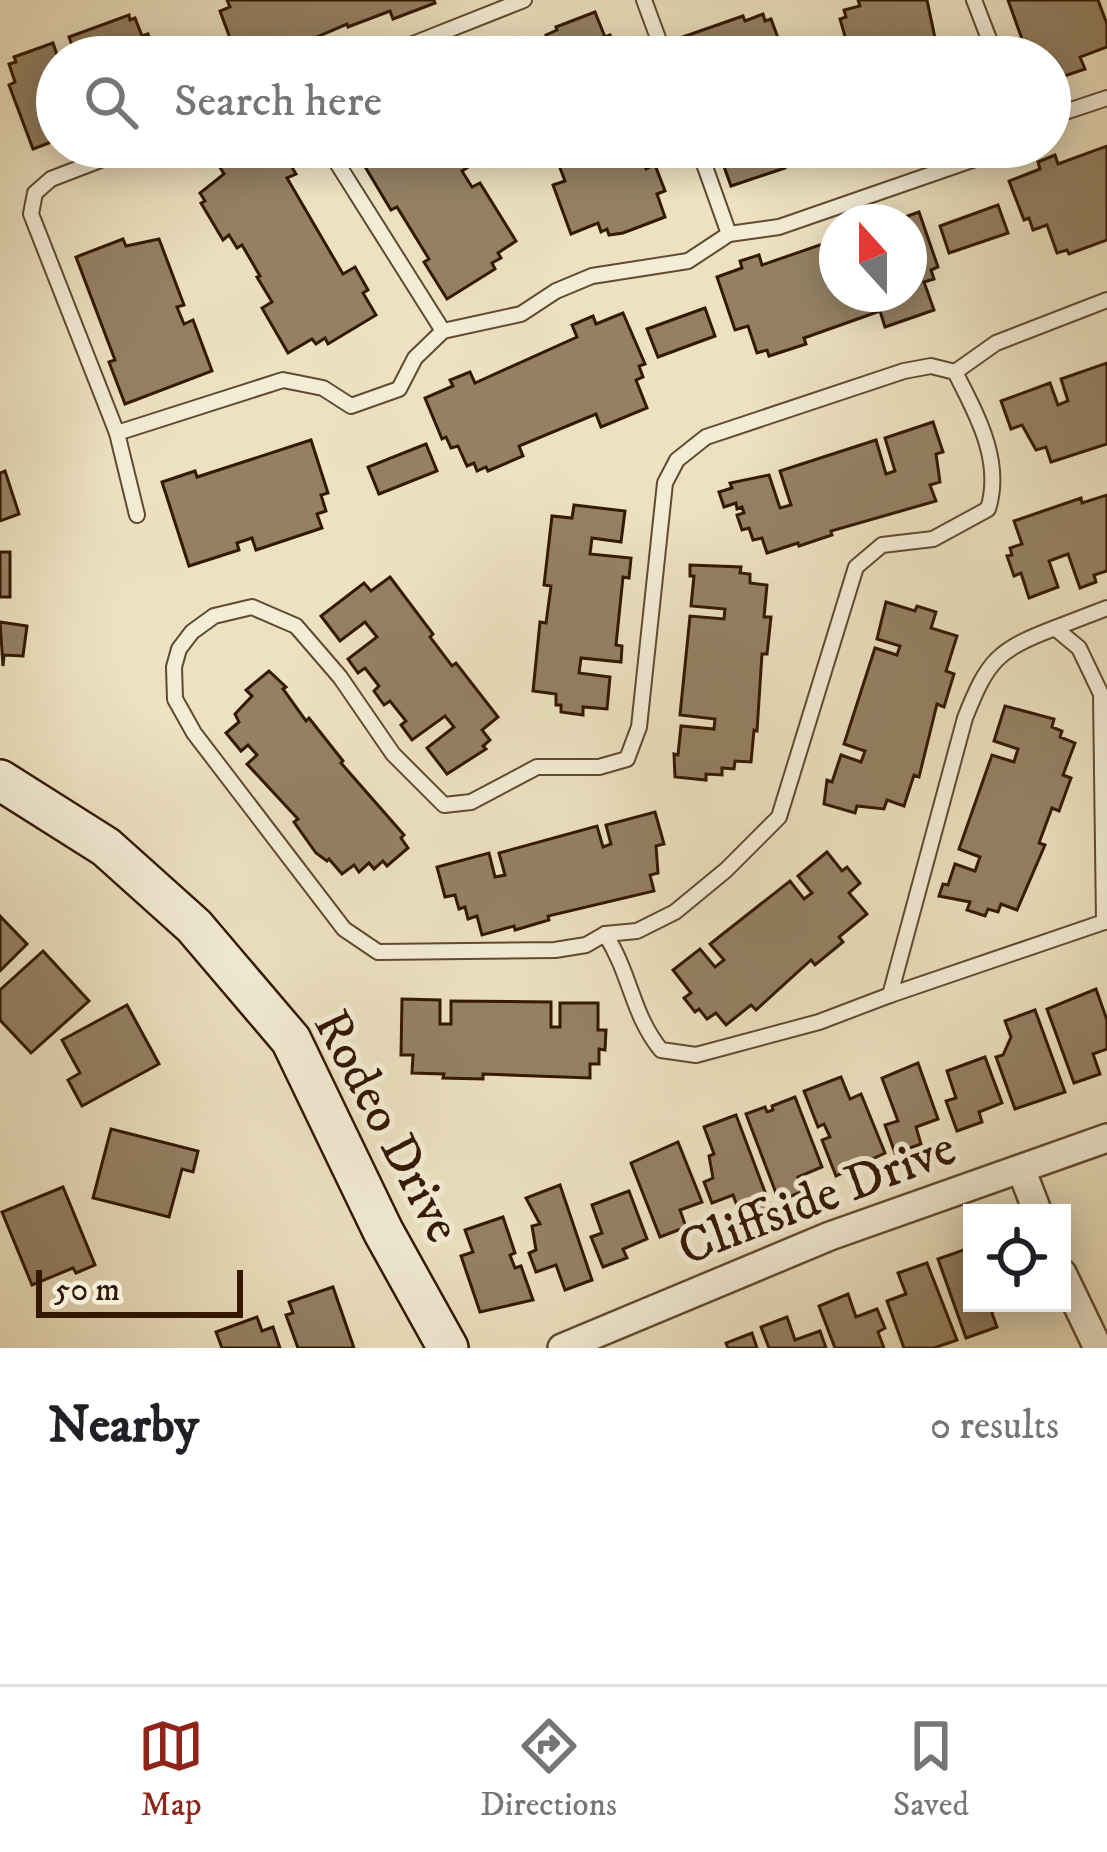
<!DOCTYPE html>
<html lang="en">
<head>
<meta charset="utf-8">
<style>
	:root { --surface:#fff; --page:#f6f6f6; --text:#202124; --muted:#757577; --line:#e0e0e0; --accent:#8f2418 }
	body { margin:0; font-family:"IM FELL DW Pica",serif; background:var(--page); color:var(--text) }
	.controls { position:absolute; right:36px; bottom:36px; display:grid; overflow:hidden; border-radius:0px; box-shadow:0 6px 30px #0003 }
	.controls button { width:108px; height:108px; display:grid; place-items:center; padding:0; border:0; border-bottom:3px solid var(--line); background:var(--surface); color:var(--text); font:60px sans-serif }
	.compass { position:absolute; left:819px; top:204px; width:108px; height:108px; border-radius:50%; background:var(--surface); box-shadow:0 6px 30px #0003; rotate:339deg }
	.scale { position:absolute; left:36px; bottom:30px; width:207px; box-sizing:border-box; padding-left:12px; border:6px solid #341800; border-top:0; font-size:33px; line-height:42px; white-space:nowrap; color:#341800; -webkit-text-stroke:9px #f3ecd6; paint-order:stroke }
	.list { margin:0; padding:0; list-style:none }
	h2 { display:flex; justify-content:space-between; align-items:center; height:156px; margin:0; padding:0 48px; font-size:51px }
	h2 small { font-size:39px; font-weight:400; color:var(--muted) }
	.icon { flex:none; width:66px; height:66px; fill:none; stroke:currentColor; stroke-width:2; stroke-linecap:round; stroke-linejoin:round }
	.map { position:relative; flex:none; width:1107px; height:1348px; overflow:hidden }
	.search { position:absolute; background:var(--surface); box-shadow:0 6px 30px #0003; left:36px; right:36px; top:36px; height:132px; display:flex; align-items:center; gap:30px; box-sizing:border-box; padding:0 42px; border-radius:66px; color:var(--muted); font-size:45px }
	.sheet { height:336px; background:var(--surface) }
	nav { display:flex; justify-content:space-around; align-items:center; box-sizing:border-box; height:168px; border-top:3px solid var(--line); background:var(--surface); font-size:33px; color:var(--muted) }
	nav a { display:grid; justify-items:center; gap:6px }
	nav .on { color:var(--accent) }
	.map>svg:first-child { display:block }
	.building { fill:#948164; stroke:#341800; stroke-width:3 }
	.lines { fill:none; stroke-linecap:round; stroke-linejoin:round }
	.lane-casing { stroke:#624a30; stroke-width:18 }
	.street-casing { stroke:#624a30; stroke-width:32 }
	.secondary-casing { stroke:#341800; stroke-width:44 }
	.lane { stroke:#f3ecd6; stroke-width:14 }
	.street { stroke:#f3ecd6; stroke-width:27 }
	.secondary { stroke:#f3ecd6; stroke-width:39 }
	.labels { text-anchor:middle; stroke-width:10; stroke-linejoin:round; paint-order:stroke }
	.street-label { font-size:51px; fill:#341800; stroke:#f3ecd6 }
</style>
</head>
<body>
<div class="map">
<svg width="1107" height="1348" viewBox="0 0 1107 1348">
	<rect width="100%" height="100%" fill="#ece1c0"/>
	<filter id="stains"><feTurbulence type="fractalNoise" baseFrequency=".00167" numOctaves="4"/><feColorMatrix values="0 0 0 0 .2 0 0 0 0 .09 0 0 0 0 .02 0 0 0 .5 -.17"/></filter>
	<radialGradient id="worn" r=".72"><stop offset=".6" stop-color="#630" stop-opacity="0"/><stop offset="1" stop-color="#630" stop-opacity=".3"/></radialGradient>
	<!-- building -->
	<g class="building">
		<path d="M227 0H434L435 3 393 19 390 11 348 27 347 24 284 51 286 57H237L220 11 230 7Z"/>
		<path d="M858 0H927L939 57H851L840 19 846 17 844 10 860 6Z"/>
		<path d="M1008 0H1098L1107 24V47L1080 57 1085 69 1050 81V57H1018L1014 46 1023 42Z"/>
		<path d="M595 12 605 37 610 35 619 57H524L549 43 546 35 557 30 556 27Z"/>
		<path d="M763 14 765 21 771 19 785 57H687L680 38 743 16 745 21Z"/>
		<path d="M129 15 130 20 135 18 142 36 148 34 151 42 159 39 166 57H57V140L33 149 9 85 15 82 9 64 16 62 14 57 53 43 57 55 73 48 69 37Z"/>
		<path d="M459 42 467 57H430Z"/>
		<path d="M1107 146V240L1069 254 1067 250 1057 253 1047 225 1033 230 1029 218 1024 220 1009 181 1040 169 1038 162 1055 155 1058 164Z"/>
		<path d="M248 147H272L276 153 281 149 296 174 287 178 343 274 355 267 368 290 363 293 376 315 328 344 325 338 316 344 312 339 288 353 262 308 272 302 257 277 260 276 242 245 237 248 229 235 223 240 201 203 205 201 200 193 224 174 218 164Z"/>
		<path d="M393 147H459L470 166 462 171 472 187 480 183 516 241 498 253 501 258 492 263 495 269 447 299 424 262 429 259 397 207 391 210 364 165Z"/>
		<path d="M552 147H638L646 169 655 165 665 191 657 194 665 217 623 233 609 235 607 229 601 232 598 223 571 234 553 185 565 181Z"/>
		<path d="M717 147H811L812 148 782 158 785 168 731 186Z"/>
		<path d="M998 205 1008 233 949 253 940 226Z"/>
		<path d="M919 212 938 267 931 270 934 279 924 282 934 310 885 327 880 311 804 338 806 344 769 356 767 350 757 353 748 326 735 330 717 277 742 268 740 261 759 255 762 265 837 239V294H909V222L868 221 892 213 894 221Z"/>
		<path d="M123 239 126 246 159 239 184 305 177 307 184 324 193 320 212 371 125 404 109 362 115 360 76 257Z"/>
		<path d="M705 308 715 336 658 357 647 329Z"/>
		<path d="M623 313 645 364 639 366 643 377 636 380 647 408 601 427 596 414 519 446 523 456 488 471 486 467 477 471 474 463 467 466 458 446 451 448 446 437 442 439 425 398 453 386 450 380 470 372 475 383 577 337 572 325 593 316 596 324Z"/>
		<path d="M1107 363V444L1051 462 1046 447 1036 450 1022 425 1011 429 1001 401 1050 383 1058 405 1068 401 1061 379Z"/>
		<path d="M933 422 943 452 936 454 940 482 930 485 936 501 831 531 832 535 799 546 798 543 767 553 762 538 753 540 749 528 742 530 737 515 744 513 742 507 737 509 736 503 724 507 719 492 732 488 730 483 769 475 780 508 791 505 780 471 876 440 886 474 895 471 885 438Z"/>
		<path d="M311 440 328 493 321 495 326 511 317 514 322 528 256 550 252 538 237 543 239 550 189 566 162 482 195 471 197 477Z"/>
		<path d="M426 444 437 471 379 494 368 467Z"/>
		<path d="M5 471 19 514 0 521V473Z"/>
		<path d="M1107 495V571L1094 575 1096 582 1080 588 1068 554 1049 561 1058 587 1029 598 1021 573 1014 576 1007 556 1012 555 1010 548 1022 544 1014 521 1081 498 1082 503Z"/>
		<path d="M574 505 625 511 621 542 592 538 590 554 631 558 629 578 623 577 616 645 622 646 621 662 581 658 579 673 610 677 607 709 583 707V715L561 712V705H556V694L533 691 540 622 546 623 551 586 544 585 552 516 572 518Z"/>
		<rect x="0" y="552" width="10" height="45"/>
		<path d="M690 565 741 567 740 573 750 574V583L767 585 764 617H771L767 654H762L757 731 754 730 751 762 735 761 734 769 722 768V775L706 774V780L675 777 674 754 678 755 681 726 714 729 715 719 680 715 690 616 724 619 725 609 691 606 694 576H690Z"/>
		<path d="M390 577 433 634 430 637 452 666 456 663 498 717 482 730 490 740 483 746 486 749 447 774 427 748 454 727 445 716 412 740 401 725 406 721 390 701 384 705 374 691 379 686 365 668 358 673 348 659 377 637 365 622 340 641 321 616 364 583 371 591Z"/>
		<path d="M886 602 915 611 917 606 936 612 931 628 957 636 946 671 954 674 944 707 937 704 919 777 914 775 904 806 887 800 884 809 857 806 855 813 824 804 827 780 832 782 841 755 861 762 865 751 844 744 875 648 897 655 900 646 877 639Z"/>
		<path d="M0 622 27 626 23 656 4 655 3 666Z"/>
		<path d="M269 671 286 687 283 689 306 721 309 718 343 761 341 763 404 835 401 838 408 848 387 866 383 861 374 869 369 863 359 872 354 865 342 874 329 859 327 861 316 853 294 822 298 819 247 764 257 755 248 745 241 751 226 733 239 722 235 714 252 696 246 690Z"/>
		<path d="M1005 706 1054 719 1052 727 1062 731 1060 737 1075 743 1063 775 1071 778 1059 811 1052 808 1039 843 1045 845 1017 910 1001 904 998 912 988 909 985 916 967 910 970 902 939 896 943 884 948 885 955 864 975 871 980 857 959 849 992 755 1014 762 1018 749 994 741Z"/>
		<path d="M655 812 664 844 656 846 658 873 650 875 654 891 548 916 549 920 515 930 514 926 482 935 477 916 468 919 465 907 459 909 455 895 445 897 437 867 489 853 495 877 505 875 499 853 597 826 603 847 611 844 606 825Z"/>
		<path d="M827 852 842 871 847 867 860 883 849 893 867 914 839 937 843 942 815 965 811 960 756 1010 751 1005 726 1025 716 1013 707 1019 699 1009 695 1012 684 998 691 993 673 970 700 949 715 967 724 960 710 944 790 881 804 899 812 893 798 876Z"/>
		<path d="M0 916 27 944 0 971Z"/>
		<path d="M43 951 89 1001 31 1053 0 1020V990Z"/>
		<path d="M1096 989 1107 1020V1049L1093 1054 1100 1074 1074 1083 1047 1009Z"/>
		<path d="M402 999 440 1000V1024H451V1001L551 1002V1027H560V1003H598V1030H606L605 1050 599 1049V1064H590V1078L483 1074V1079L443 1078 444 1074 412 1073 413 1055H401Z"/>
		<path d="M127 1005 159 1064 82 1106 68 1080 80 1073 62 1040Z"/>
		<path d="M1035 1010 1065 1092 1015 1109 996 1057 1003 1055 1011 1037 1005 1021Z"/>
		<path d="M985 1057 1002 1103 979 1112 982 1122 957 1131 946 1101 956 1098 947 1071Z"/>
		<path d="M918 1063 938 1119 916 1127 921 1144 895 1153 885 1125 898 1121 882 1078Z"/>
		<path d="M841 1077 850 1099 861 1094 885 1153 836 1176 822 1140 830 1137 824 1124 818 1127 804 1091Z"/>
		<path d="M795 1097 822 1167 798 1177 804 1191 779 1201 746 1114 765 1107 767 1112 773 1110 772 1106Z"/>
		<path d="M736 1115 771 1208 742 1219 733 1195 712 1203 704 1182 713 1178 709 1156 714 1154 704 1127Z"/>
		<path d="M111 1129 198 1151 193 1172 182 1169 169 1217 93 1198Z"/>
		<path d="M678 1142 702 1202 680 1210 686 1227 660 1237 631 1163Z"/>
		<path d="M560 1185 592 1280 565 1290 556 1265 536 1272 529 1253 536 1250 532 1226 540 1224 526 1198Z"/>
		<path d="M63 1187 95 1265 76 1273 73 1268 32 1285 2 1212Z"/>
		<path d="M629 1191 647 1239 623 1249 627 1258 603 1267 591 1237 602 1233 592 1205Z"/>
		<path d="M503 1217 515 1253 510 1255 515 1268 521 1266 533 1300 480 1312 461 1256 473 1252 465 1230Z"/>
		<path d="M972 1247V1303H997L992 1313 997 1327 966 1338 938 1259Z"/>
		<path d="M927 1263 957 1340 934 1348H904L887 1301 906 1294 898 1273Z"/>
		<path d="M333 1287 354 1348H298L286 1315 293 1313 289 1302Z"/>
		<path d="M848 1294 856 1317 877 1309 885 1328 878 1332 884 1348H835L819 1306Z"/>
		<path d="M257 1317 262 1331 273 1327 280 1348H222L216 1332Z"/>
		<path d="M787 1317 795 1340 820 1331 826 1348H769L761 1327Z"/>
		<path d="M752 1333 757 1348H728L726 1343Z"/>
	</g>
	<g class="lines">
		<!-- lane casing -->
		<g class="lane-casing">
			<g id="lane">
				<path d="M644 0 665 57"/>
				<path d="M974 0 996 57"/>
				<path d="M380 57 524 0"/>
				<path d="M1050 117 1107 98"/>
				<path d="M134 147 51 179 35 193 31 214 117 433 137 515"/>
				<path d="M327 147 443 331"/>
				<path d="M698 147 729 234"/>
				<path d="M931 366 955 372C977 415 1003 461 988 509L933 539 882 545 856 567 779 817 726 870 675 912 637 931 605 934 586 945 555 950 378 952 344 929 194 733 175 699 174 667 179 649 192 632 214 616 252 607 296 626 340 677 393 754 444 805 471 802 537 767H599L627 759 639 727 665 483 677 460 706 437 904 371Z"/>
				<path d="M955 372 996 343 1107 300"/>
				<path d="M117 433 283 380 323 388 351 406 399 389 415 358 443 331 521 314 556 291 592 276 688 261 729 234 779 227 981 157 998 147"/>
				<path d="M1055 628 1107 608"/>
				<path d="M605 934C631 974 632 1015 661 1050L696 1055 819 1022 890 995 965 718C988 660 997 650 1055 628L1079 648 1101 694 1104 922"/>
				<path d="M890 995 1107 921"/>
			</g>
		</g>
		<!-- street casing -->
		<g class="street-casing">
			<g id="street">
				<path d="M1021 1169 1038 1213"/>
				<path d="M1062 1273 1098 1348"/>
				<path d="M562 1348 830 1236 1107 1138"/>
			</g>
		</g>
		<!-- secondary casing -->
		<g class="secondary-casing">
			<path id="secondary" d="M0 780 106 847 194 926 291 1040 383 1231 448 1348"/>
		</g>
		<!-- lane -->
		<use href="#lane" class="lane"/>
		<!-- street -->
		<use href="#street" class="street"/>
		<!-- secondary -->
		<use href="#secondary" class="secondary"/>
	</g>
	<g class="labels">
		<!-- street labels -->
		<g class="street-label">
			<text transform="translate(389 1125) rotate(62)" y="18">Rodeo Drive</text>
			<text transform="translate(816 1196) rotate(-21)" y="18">Cliffside Drive</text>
		</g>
	</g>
	<rect width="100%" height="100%" filter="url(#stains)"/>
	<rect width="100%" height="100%" fill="url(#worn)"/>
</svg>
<div class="controls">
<button><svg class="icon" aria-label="locate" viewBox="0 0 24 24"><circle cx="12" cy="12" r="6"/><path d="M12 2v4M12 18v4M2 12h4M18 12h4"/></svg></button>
</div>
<svg class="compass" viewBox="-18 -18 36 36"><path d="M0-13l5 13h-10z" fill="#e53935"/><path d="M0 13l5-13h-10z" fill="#757577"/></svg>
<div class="scale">50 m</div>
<div class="search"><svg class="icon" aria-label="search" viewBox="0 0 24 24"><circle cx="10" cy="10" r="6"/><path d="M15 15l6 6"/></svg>Search here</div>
</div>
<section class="sheet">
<h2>Nearby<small>0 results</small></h2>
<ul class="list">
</ul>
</section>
<nav>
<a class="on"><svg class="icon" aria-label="map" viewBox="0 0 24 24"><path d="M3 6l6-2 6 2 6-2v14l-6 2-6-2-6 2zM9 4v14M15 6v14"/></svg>Map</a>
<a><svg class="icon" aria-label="directions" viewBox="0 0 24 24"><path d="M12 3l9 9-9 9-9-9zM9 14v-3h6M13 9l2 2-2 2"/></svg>Directions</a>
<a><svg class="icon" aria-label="saved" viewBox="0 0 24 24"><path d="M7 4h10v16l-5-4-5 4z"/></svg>Saved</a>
</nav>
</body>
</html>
